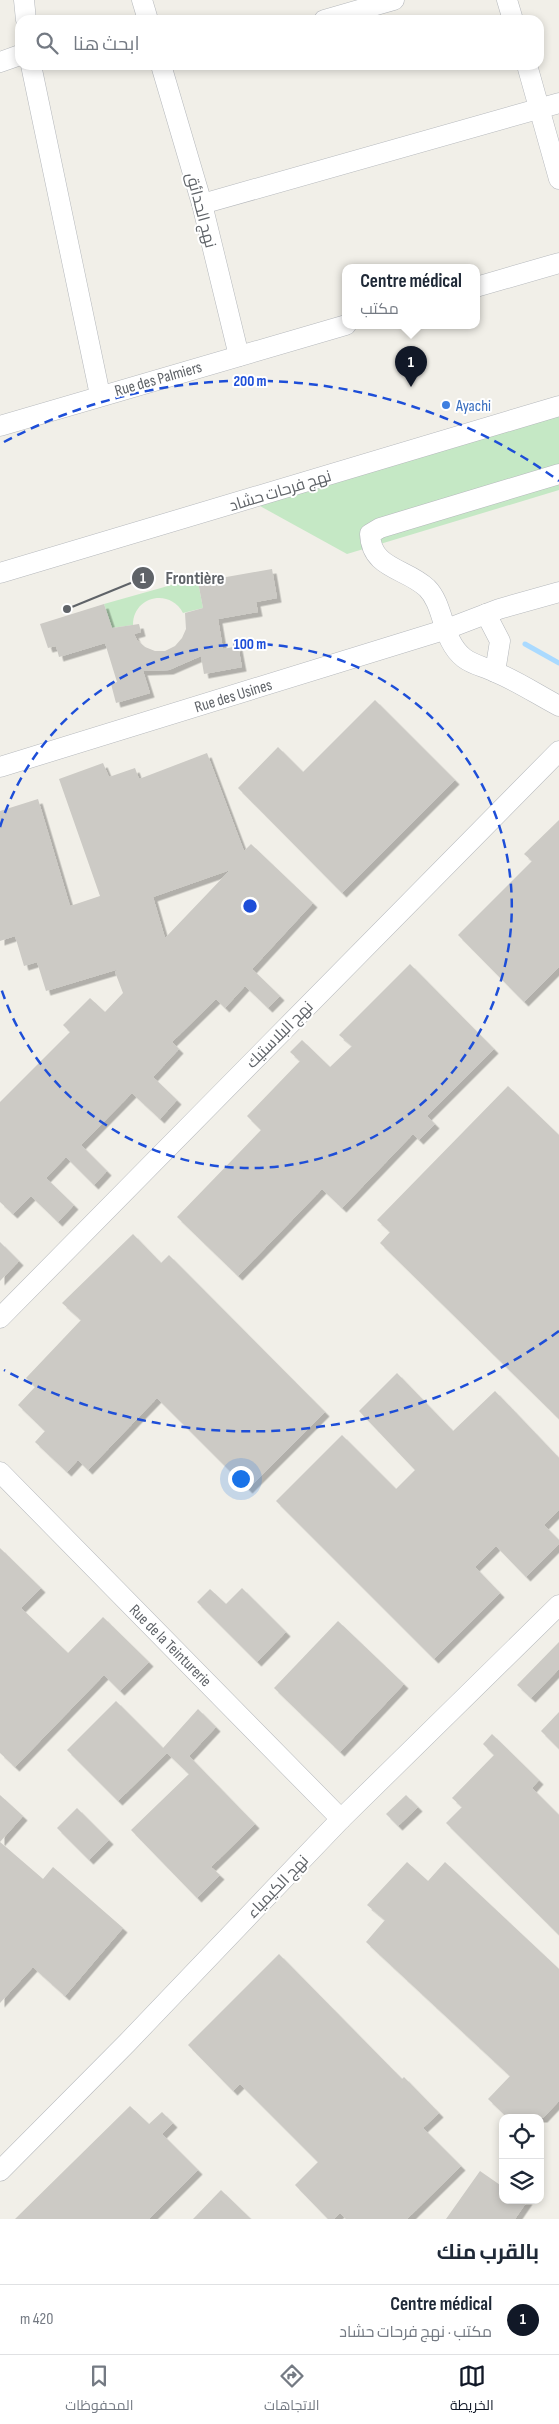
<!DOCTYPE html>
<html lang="ar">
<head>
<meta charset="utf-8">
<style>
	:root { --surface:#fff; --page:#f2f2f3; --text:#1f2937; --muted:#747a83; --line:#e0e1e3; --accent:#111827 }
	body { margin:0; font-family:"Sofia Sans Condensed",Cairo,sans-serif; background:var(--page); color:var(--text); direction:rtl }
	.controls { position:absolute; right:15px; bottom:15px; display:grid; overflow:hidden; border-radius:10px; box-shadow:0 2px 8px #0003 }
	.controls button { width:45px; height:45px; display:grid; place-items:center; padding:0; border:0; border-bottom:1px solid var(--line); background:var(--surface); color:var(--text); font:25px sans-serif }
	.you { position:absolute; left:240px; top:1478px; width:18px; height:18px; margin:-12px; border:4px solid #fff; border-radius:50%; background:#1a73e8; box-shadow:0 0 0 8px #1a73e833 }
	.badge { display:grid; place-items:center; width:32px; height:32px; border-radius:50%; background:var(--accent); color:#fff; font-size:16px; font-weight:700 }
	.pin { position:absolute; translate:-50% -41px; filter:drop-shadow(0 1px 2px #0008) }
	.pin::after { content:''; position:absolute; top:26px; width:18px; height:15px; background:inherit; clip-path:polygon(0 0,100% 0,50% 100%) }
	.popup { position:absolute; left:342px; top:264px; width:138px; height:65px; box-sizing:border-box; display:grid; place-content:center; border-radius:10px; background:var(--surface); filter:drop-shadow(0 1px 4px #0005); font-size:16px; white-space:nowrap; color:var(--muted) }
	.popup b { font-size:19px; color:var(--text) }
	.popup::after { content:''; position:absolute; left:50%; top:100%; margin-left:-10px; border:10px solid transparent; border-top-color:var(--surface) }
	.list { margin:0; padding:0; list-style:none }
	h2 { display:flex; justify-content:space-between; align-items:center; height:65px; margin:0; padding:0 20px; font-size:21px }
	h2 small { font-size:16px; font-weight:400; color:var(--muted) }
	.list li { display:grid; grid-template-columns:32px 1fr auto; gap:15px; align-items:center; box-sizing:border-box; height:70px; padding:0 20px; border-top:1px solid var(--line) }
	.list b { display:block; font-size:19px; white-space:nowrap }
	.list p { margin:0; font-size:16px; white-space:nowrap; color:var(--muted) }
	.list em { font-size:16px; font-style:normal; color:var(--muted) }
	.icon { flex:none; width:28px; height:28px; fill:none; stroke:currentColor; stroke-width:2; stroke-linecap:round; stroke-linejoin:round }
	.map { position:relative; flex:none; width:559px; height:2219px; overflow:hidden; direction:ltr }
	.search { position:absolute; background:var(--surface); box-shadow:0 2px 8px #0003; left:15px; right:15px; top:15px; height:55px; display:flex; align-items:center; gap:12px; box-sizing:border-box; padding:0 18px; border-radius:15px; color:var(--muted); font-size:19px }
	.sheet { height:135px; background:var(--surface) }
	nav { display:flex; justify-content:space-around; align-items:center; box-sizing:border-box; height:70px; border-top:1px solid var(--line); background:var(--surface); font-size:14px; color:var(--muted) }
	nav a { display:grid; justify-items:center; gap:2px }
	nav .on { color:var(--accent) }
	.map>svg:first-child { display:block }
	.green { fill:#c5e8c5 }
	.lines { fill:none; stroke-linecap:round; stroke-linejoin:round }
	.stream { stroke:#aadaff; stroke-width:5 }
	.building { fill:#cccac5; fill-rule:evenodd; filter:url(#shadow) }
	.minor-casing { stroke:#b5b8bc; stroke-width:21 }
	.minor { stroke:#fff; stroke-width:20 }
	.ring { fill:none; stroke:#1d4ed8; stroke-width:2.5; stroke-dasharray:9 6 }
	.shop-dot { fill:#3f7fe0; stroke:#fff; stroke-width:2 }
	.labels { text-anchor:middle; stroke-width:4; stroke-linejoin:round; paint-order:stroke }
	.street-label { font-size:16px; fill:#5f6368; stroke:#fff }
	.shop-label { font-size:16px; fill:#366cbe; stroke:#fff; text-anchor:start }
	.centre { fill:#1d4ed8; stroke:#fff; stroke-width:2.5 }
	.ring-label { font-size:15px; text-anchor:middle; font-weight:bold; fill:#1d4ed8; stroke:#fff; stroke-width:4; stroke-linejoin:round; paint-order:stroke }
	.leader { fill:none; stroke:#5f6368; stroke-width:2 }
	.callout-dot { fill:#5f6368; stroke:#fff; stroke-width:2 }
	.mark-label { font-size:15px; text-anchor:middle; font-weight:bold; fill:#fff }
	.callout-label { font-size:18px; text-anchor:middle; font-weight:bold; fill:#5f6368; stroke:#fff; stroke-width:4; stroke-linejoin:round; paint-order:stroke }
</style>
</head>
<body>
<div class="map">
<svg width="559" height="2219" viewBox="0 0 559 2219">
	<defs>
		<filter id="shadow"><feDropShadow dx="4.5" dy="4.5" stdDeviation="0" flood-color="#0004"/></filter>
	</defs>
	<rect width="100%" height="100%" fill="#f1efe8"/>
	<!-- green -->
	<g class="green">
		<path d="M559 396V490L347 554 240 495Z"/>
		<path d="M198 582 203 608 183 613C170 588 133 596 133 625L112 628 104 604 175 584Z"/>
	</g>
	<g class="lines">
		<!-- stream -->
		<path class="stream" d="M525 644 559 663"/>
	</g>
	<!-- building -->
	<g class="building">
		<path d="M272 569 277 598 256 602 258 612 218 619 223 649 238 646 242 667 204 674 201 656 169 670 143 671 150 693 116 703 111 684 117 682 105 643 59 657 56 646 48 648 40 624 104 604 112 628 139 624 141 632 134 634 137 640 145 647 155 651H165L175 646 182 638 186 629 185 613 203 608 198 582Z"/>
		<path d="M375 700 455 780 342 893 238 788 278 747 303 772Z"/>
		<path d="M207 753 244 851 251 844 313 903 252 969 280 996 268 1008 245 986 225 1008 216 999 172 1042 179 1049 153 1077 177 1100 160 1119 132 1093 81 1145 107 1171 94 1185 66 1157 46 1178 74 1205 58 1222 31 1196 13 1214 0 1202V1102L70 1032 63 1025 90 998 105 1012 123 993 115 972 119 969 46 991 37 962 24 966 15 936 0 941V811L38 799 70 906 100 896 59 779 103 763 109 777 135 768 139 779ZM230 870 165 938 153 897Z"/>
		<path d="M559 820V967L524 1002 458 935 532 861 524 854Z"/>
		<path d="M410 964 494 1049 427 1116 435 1124 419 1140 413 1134 342 1208 322 1189 238 1276 177 1217 261 1130 247 1116 300 1061 290 1052 302 1040 330 1067 352 1046 339 1035Z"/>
		<path d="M508 1086 559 1135V1419L380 1243 390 1232 377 1220Z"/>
		<path d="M133 1234 161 1263 169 1255 325 1412 248 1489 157 1398 88 1470 78 1460 67 1472 35 1442 45 1431 18 1405 35 1387 26 1378 81 1320 62 1303Z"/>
		<path d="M0 1242 19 1261 0 1281Z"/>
		<path d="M397 1373 453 1431 495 1391 559 1458V1510L544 1525 559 1540V1544L526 1577 496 1546 475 1567 500 1593 434 1659 276 1501 342 1435 396 1489 415 1470 359 1411Z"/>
		<path d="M0 1548 41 1588 21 1608 68 1653 103 1617 149 1662 120 1691 104 1675 15 1767 0 1753Z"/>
		<path d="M242 1588 286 1632 257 1662 197 1602 210 1589 226 1604Z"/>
		<path d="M338 1621 404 1684 340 1752 274 1688Z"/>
		<path d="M559 1642V1669L531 1698 517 1685Z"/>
		<path d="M116 1701 163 1748 198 1709 216 1727 189 1756 255 1824 211 1867 220 1875 197 1898 131 1830 189 1774 167 1753 118 1801 67 1750Z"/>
		<path d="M559 1712V1749L541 1731Z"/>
		<path d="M492 1734 539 1780 532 1788 559 1815V1935L446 1823 462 1807 452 1798 494 1755 483 1744Z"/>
		<path d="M0 1795 23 1816 0 1842Z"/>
		<path d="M406 1795 418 1807 398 1826 386 1814Z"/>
		<path d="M77 1808 109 1840 89 1860 57 1828Z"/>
		<path d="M0 1842 43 1879 53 1867 123 1928 65 1996 33 1967 0 2003Z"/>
		<path d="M407 1862 428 1881 445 1862 559 1969V2101L543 2118H508L488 2099 510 2076 366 1942 385 1920 367 1905Z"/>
		<path d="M279 1954 402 2079 404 2077 439 2113 423 2128 461 2166 407 2219H346L340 2213 334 2219H328L295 2185 318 2162 240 2084 233 2091 188 2045Z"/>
		<path d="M130 2106 149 2124 162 2112 173 2123 162 2134 198 2170 149 2219H15Z"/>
		<path d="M480 2171 503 2187V2200H528L515 2219H446Z"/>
		<path d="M221 2190 251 2219H193Z"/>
	</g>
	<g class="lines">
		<!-- minor casing -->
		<g class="minor-casing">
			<g id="minor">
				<path d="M24 0 26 20"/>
				<path d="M142 0 148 20"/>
				<path d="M507 0 513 20"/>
				<path d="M324 20 394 0"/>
				<path d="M0 62 20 55"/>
				<path d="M31 65 100 395"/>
				<path d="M161 65 202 204 239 356"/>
				<path d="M527 65 559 179"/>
				<path d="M202 204 559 103"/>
				<path d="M476 287 559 263"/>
				<path d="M0 426 346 325"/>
				<path d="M559 474 380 528 370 534C371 569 406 568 427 588 445 606 441 640 464 658 473 665 485 667 495 672 517 681 538 695 559 706"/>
				<path d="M0 573 559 406"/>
				<path d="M486 614 500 641 495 672"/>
				<path d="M0 767 444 630 499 609 559 592"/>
				<path d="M0 1318 559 751"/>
				<path d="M0 1472 341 1819"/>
				<path d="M0 2171 127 2043 341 1819 559 1605"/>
			</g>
		</g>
		<!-- minor -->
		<use href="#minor" class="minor"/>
	</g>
	<!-- distance rings -->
	<g class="ring">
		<path d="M0 827A262 262 0 1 1 0 985"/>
		<path d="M559 1331A525 525 0 0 1 4 1370M4 442A525 525 0 0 1 559 481"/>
	</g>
	<!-- markers -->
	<circle class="shop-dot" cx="446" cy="405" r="5"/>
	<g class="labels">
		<!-- street labels -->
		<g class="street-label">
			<text transform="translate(202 210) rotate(75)" y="6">نهج الحدائق</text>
			<text transform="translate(158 378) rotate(-16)" y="6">Rue des Palmiers</text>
			<text transform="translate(280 490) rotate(-17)" y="6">نهج فرحات حشاد</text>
			<text transform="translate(233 695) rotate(-17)" y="6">Rue des Usines</text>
			<text transform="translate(279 1034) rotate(-45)" y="6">نهج البلاستيك</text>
			<text transform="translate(171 1645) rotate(45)" y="6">Rue de la Teinturerie</text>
			<text transform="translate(277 1886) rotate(-46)" y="6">نهج الكيمياء</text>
		</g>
		<!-- shop labels -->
		<g class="shop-label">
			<text x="456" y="411">Ayachi</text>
		</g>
	</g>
	<circle cx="250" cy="906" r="8" class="centre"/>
	<g class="ring-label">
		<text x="250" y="386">200 m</text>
		<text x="250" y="649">100 m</text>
	</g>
	<!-- callouts -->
	<path class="leader" d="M67 609L143 578"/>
	<g class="callout-dot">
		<circle cx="67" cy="609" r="5"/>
		<circle cx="143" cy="578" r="12"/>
	</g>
	<g class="mark-label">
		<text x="143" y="583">1</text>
	</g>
	<g class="callout-label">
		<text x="195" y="584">Frontière</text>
	</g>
</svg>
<div class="controls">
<button><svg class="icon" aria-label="locate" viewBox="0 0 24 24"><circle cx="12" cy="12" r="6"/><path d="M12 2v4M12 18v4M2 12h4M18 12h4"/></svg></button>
<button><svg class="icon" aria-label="layers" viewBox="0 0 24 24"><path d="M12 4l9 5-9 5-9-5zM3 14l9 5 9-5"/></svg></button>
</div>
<div class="you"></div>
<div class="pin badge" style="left:411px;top:387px">1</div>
<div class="popup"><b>Centre médical</b>مكتب</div>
<div class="search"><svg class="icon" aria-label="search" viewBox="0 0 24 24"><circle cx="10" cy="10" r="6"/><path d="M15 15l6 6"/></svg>ابحث هنا</div>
</div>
<section class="sheet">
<h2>بالقرب منك<small></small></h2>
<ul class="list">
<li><span class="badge">1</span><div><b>Centre médical</b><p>مكتب · نهج فرحات حشاد</p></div><em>420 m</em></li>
</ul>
</section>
<nav>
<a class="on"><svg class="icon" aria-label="map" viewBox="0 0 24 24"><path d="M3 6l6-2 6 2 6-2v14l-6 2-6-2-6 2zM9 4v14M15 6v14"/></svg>الخريطة</a>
<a><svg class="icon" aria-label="directions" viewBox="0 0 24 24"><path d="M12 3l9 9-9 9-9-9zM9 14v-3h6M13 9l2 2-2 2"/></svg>الاتجاهات</a>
<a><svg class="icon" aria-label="saved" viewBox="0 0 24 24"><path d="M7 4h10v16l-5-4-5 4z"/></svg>المحفوظات</a>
</nav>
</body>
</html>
